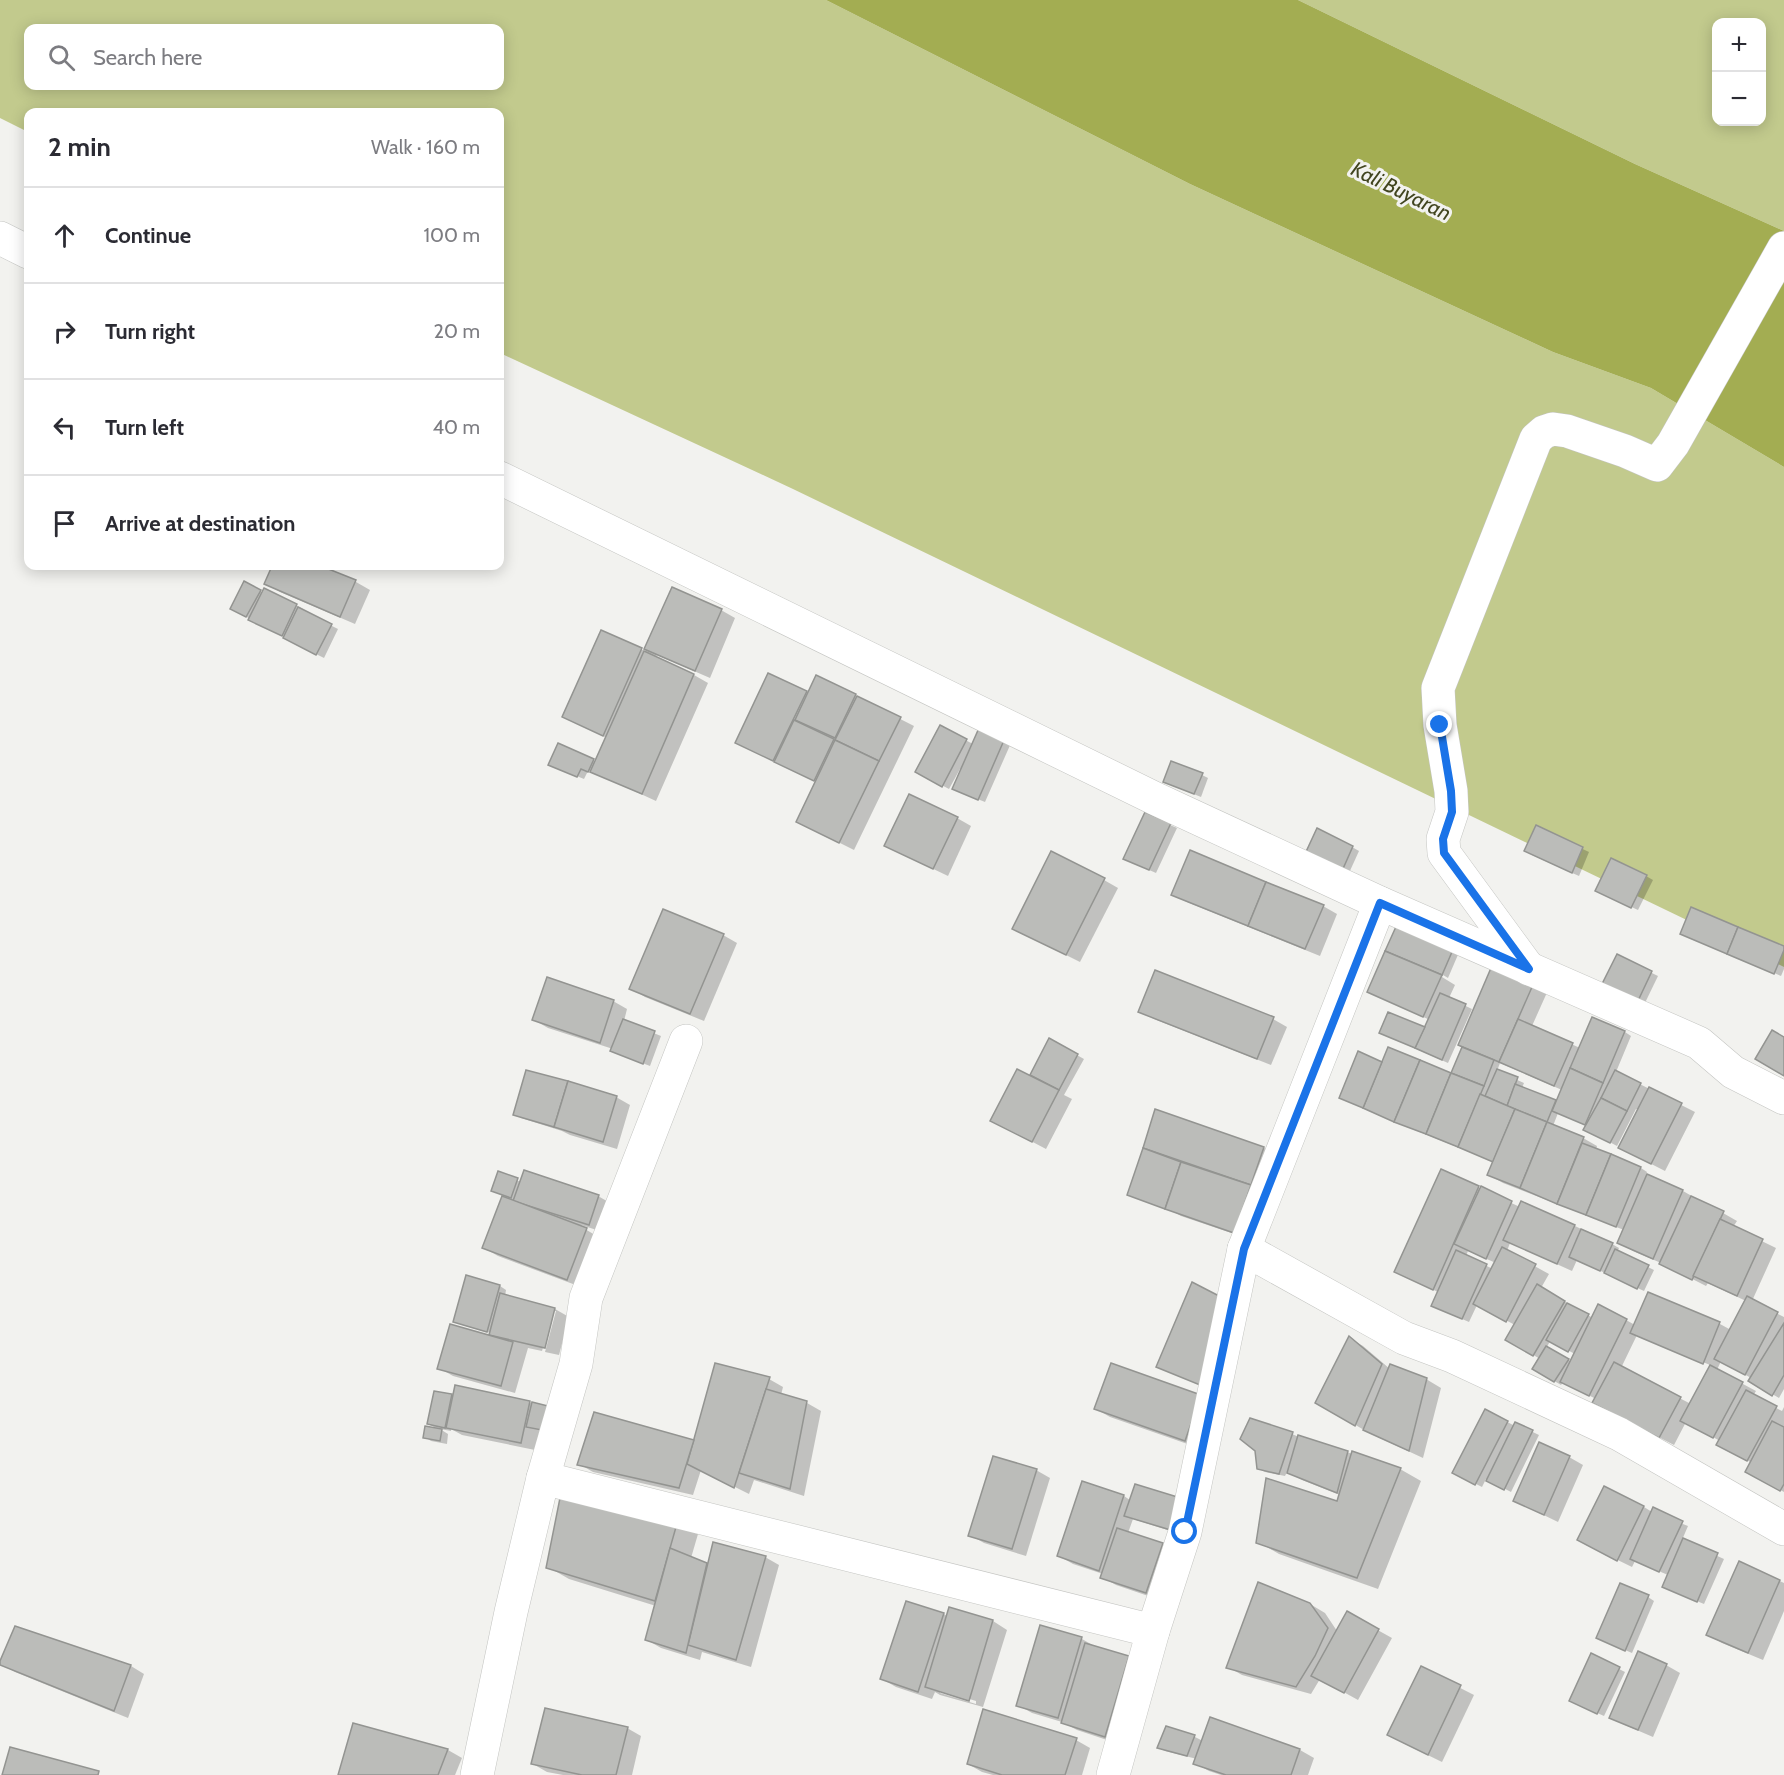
<!DOCTYPE html>
<html lang="en">
<head>
<meta charset="utf-8">
<style>
	:root { --surface:#fff; --page:#f2f2f3; --text:#2b2b33; --muted:#7c7c81; --line:#e1e1e2 }
	body { margin:0; font-family:Cabin,sans-serif; background:var(--page); color:var(--text) }
	.controls { position:absolute; right:18px; top:18px; display:grid; overflow:hidden; border-radius:12px; box-shadow:0 3px 15px #0003 }
	.controls button { width:54px; height:54px; display:grid; place-items:center; padding:0; border:0; border-bottom:2px solid var(--line); background:var(--surface); color:var(--text); font:30px sans-serif }
	.stop { position:absolute; width:18px; height:18px; margin:-14px; border:4px solid #1a73e8; border-radius:50%; background:#fff }
	.stop.end { background:#1a73e8; border-color:#fff; box-shadow:0 2px 6px #0008 }
	.list { margin:0; padding:0; list-style:none }
	h2 { display:flex; justify-content:space-between; align-items:center; height:78px; margin:0; padding:0 24px; font-size:26px }
	h2 small { font-size:20px; font-weight:400; color:var(--muted) }
	.list li { display:grid; grid-template-columns:39px 1fr auto; gap:18px; align-items:center; box-sizing:border-box; height:96px; padding:0 24px; border-top:2px solid var(--line) }
	.list b { display:block; font-size:22px; white-space:nowrap }
	.list em { font-size:20px; font-style:normal; color:var(--muted) }
	.icon { flex:none; width:33px; height:33px; fill:none; stroke:currentColor; stroke-width:2; stroke-linecap:round; stroke-linejoin:round }
	.map { position:relative; flex:none; width:1784px; height:1775px; overflow:hidden }
	.search { position:absolute; background:var(--surface); box-shadow:0 3px 15px #0003; left:24px; top:24px; width:480px; height:66px; display:flex; align-items:center; gap:15px; box-sizing:border-box; padding:0 21px; border-radius:12px; color:var(--muted); font-size:22px }
	.panel { position:absolute; background:var(--surface); box-shadow:0 3px 15px #0003; left:24px; top:108px; width:480px; height:462px; border-radius:12px }
	.map>svg:first-child { display:block }
	.green { fill:#c2ca8d; fill-rule:evenodd }
	.water { fill:#a3ad52 }
	.shadow { fill:#0003; fill-rule:evenodd }
	.building { fill:#bbbcb9; stroke:#939491; stroke-width:1.5 }
	.lines { fill:none; stroke-linecap:round; stroke-linejoin:round }
	.street-casing { stroke:#c4c5c2; stroke-width:34 }
	.secondary-casing { stroke:#c4c5c2; stroke-width:34 }
	.street { stroke:#fff; stroke-width:33 }
	.secondary { stroke:#fff; stroke-width:33 }
	.route { stroke:#1a73e8; stroke-width:8 }
	.labels { text-anchor:middle; stroke-width:6; stroke-linejoin:round; paint-order:stroke }
	.water-label { font-size:21px; font-style:italic; fill:#41451f; stroke:#f2f2ef }
</style>
</head>
<body>
<div class="map">
<svg width="1784" height="1775" viewBox="0 0 1784 1775">
	<rect width="100%" height="100%" fill="#f2f2ef"/>
	<!-- green -->
	<g class="green">
		<path d="M0 0H826L1190 184 1553 352 1651 388 1784 467V967L793 489 500 353V112H28V132L0 118ZM28 28H500V86H28Z"/>
		<path d="M1298 0H1784V231L1635 164ZM1716 22H1762V122H1716Z"/>
	</g>
	<!-- water -->
	<path class="water" d="M826 0H1298L1635 164 1784 231V467L1651 388 1553 352 1190 184Z"/>
	<!-- shadow -->
	<g class="shadow">
		<path d="M273 566H317L356 582 370 590 355 624 280 592 266 583Z"/>
		<path d="M245 583 263 593 296 605 303 609 302 611 338 629 324 658 292 642 286 637 257 623 232 608Z"/>
		<path d="M673 589 721 610 735 618 710 678 657 655 655 658 694 675 708 683 656 801 595 773V774L588 771 584 779 557 768 593 760 596 762 607 738 564 717 602 632 645 651Z"/>
		<path d="M769 674 809 693 855 696 914 726 854 850 812 829 817 782 751 750Z"/>
		<path d="M940 727 973 744 980 730 1011 743 985 802 960 792 962 770 960 769 949 789 917 772Z"/>
		<path d="M1202 775 1208 778 1201 797 1171 785Z"/>
		<path d="M957 818 971 826 948 876 900 853Z"/>
		<path d="M1170 825 1177 828 1156 873 1131 862Z"/>
		<path d="M1536 827 1589 852 1579 876 1532 855Z"/>
		<path d="M1352 847 1359 851 1349 873 1307 853Z"/>
		<path d="M1646 876 1653 880 1638 910 1603 894Z"/>
		<path d="M1104 880 1118 888 1080 962 1028 936Z"/>
		<path d="M1173 894 1323 906 1337 914 1320 956 1187 902Z"/>
		<path d="M1400 922 1460 950 1448 978 1443 975 1442 977 1455 985 1449 998 1472 1009 1448 1063 1387 1036 1426 1029 1430 1020 1383 999 1369 991Z"/>
		<path d="M723 935 737 943 704 1021 645 997 631 988Z"/>
		<path d="M1688 937 1784 947V969L1781 976Z"/>
		<path d="M1617 956 1658 976 1643 1007Z"/>
		<path d="M1495 963 1549 988 1532 1026 1580 1048 1593 1019 1625 1032 1631 1036 1616 1072 1695 1112 1665 1171 1620 1148 1639 1110 1636 1109 1617 1146 1585 1129 1587 1126 1558 1113 1553 1126 1583 1138 1597 1146 1596 1150 1641 1168 1647 1172 1646 1175 1683 1191 1697 1199 1696 1200 1723 1213 1737 1221 1733 1227 1776 1248 1752 1301 1784 1317V1389L1779 1398 1750 1381 1751 1378 1721 1361 1717 1370 1756 1391 1753 1396 1782 1411 1784 1407V1492L1761 1480 1752 1463 1732 1452 1720 1441 1686 1422 1674 1445 1608 1411 1596 1399 1563 1382 1561 1385 1534 1369 1540 1359 1507 1339 1515 1325 1477 1305 1469 1322 1439 1309 1438 1292 1396 1272 1442 1171 1520 1207 1522 1203 1575 1226 1612 1244 1619 1248 1617 1252 1654 1270 1644 1291 1577 1260 1572 1271 1510 1243 1507 1251 1549 1274 1541 1288 1593 1318 1626 1320 1635 1325 1649 1294 1720 1324 1731 1330 1746 1301 1708 1283 1706 1286 1661 1263 1633 1251 1619 1243 1624 1230 1503 1183 1489 1175 1494 1162 1378 1115 1341 1098 1383 1063 1452 1075 1469 1050ZM1500 1063 1562 1090 1557 1102 1522 1088 1524 1083 1497 1071ZM1468 1251 1496 1263 1493 1269 1466 1256ZM1637 1335 1645 1340V1338L1710 1365 1691 1404 1621 1368ZM1550 1341 1575 1354 1572 1362 1547 1347Z"/>
		<path d="M613 1001 627 1009 624 1021 661 1036 650 1066 619 1054 612 1051 613 1049 548 1028 534 1020Z"/>
		<path d="M1140 1011 1273 1019 1287 1027 1271 1065 1154 1019Z"/>
		<path d="M1050 1040 1084 1059 1064 1095 1072 1099 1046 1149 1006 1128 1039 1079Z"/>
		<path d="M616 1097 630 1105 617 1149 570 1135 562 1131 521 1118 514 1114Z"/>
		<path d="M1144 1148H1264L1278 1156 1249 1239 1181 1216 1172 1211 1128 1194Z"/>
		<path d="M499 1173 521 1182 598 1196 612 1204 603 1232 581 1225 580 1226 600 1238 581 1287 498 1256 484 1248 504 1196 493 1191Z"/>
		<path d="M467 1277 500 1286 506 1290 505 1296 555 1309 569 1317 559 1355 545 1352 556 1311H553L542 1351 528 1348 515 1393 453 1376 439 1368 490 1337 491 1333 462 1325 455 1321Z"/>
		<path d="M1349 1338 1363 1346 1390 1369 1426 1379 1441 1388 1423 1458 1369 1433 1317 1402Z"/>
		<path d="M769 1379 783 1387 781 1395 807 1403 821 1411 804 1496 754 1480 749 1494 701 1470 693 1495 593 1472 579 1464 695 1441Z"/>
		<path d="M451 1395 454 1397 530 1402 532 1404 540 1428 535 1450 462 1435 451 1429V1431L440 1429 448 1434 447 1444 431 1441 425 1437 438 1429 428 1424Z"/>
		<path d="M1201 1396 1199 1448 1110 1417 1096 1409Z"/>
		<path d="M1486 1411 1515 1426 1516 1424 1539 1435 1511 1492 1486 1479 1482 1487 1460 1476Z"/>
		<path d="M1250 1420 1292 1434 1299 1437 1400 1469 1421 1481 1378 1589 1279 1554 1258 1542 1338 1502 1340 1495 1302 1480 1287 1472 1285 1476 1265 1472 1258 1468Z"/>
		<path d="M1569 1457 1583 1465 1558 1522 1515 1501Z"/>
		<path d="M1036 1470 1050 1478 1026 1556 984 1543 970 1535Z"/>
		<path d="M1083 1483 1124 1496 1180 1534 1133 1519 1128 1533 1162 1545 1176 1553 1160 1600 1116 1585 1102 1577 1103 1574 1073 1564 1059 1556Z"/>
		<path d="M563 1490 698 1534 691 1558 709 1565 765 1557 779 1565 751 1667 702 1652 700 1660 661 1648 647 1640 656 1606 569 1579 548 1567Z"/>
		<path d="M1644 1507 1652 1512 1688 1526 1682 1540 1724 1559 1704 1604 1670 1590 1668 1575 1635 1561 1632 1567 1593 1548Z"/>
		<path d="M1740 1563 1784 1583V1611L1763 1660 1722 1643 1708 1635Z"/>
		<path d="M1648 1597 1654 1601 1632 1653 1604 1641Z"/>
		<path d="M1310 1604 1325 1613 1337 1631 1347 1613 1392 1638 1358 1700 1320 1679 1311 1694 1242 1675 1228 1667Z"/>
		<path d="M950 1609 993 1621 1007 1630 983 1707 940 1695 935 1692 932 1699 896 1687 882 1679 944 1614 948 1617ZM940 1690 976 1701V1704L940 1693Z"/>
		<path d="M1041 1627 1082 1639 1096 1647 1129 1658 1119 1744 1077 1730 1062 1722 1032 1713 1018 1705Z"/>
		<path d="M16 1628 131 1666 144 1674 128 1718 15 1672 1 1664Z"/>
		<path d="M1666 1665 1680 1673 1653 1737 1625 1725 1611 1717Z"/>
		<path d="M1421 1668 1474 1695 1442 1762 1403 1743Z"/>
		<path d="M1619 1669 1625 1672 1604 1716 1577 1704Z"/>
		<path d="M1211 1719 1300 1750 1314 1758 1308 1775H1221L1209 1771 1195 1763 1197 1759 1165 1751 1159 1748 1167 1728 1195 1737 1203 1741Z"/>
		<path d="M354 1725 448 1750 462 1758 455 1775H339Z"/>
		<path d="M627 1728 641 1736 632 1775H563L547 1772 533 1764Z"/>
		<path d="M1076 1740 1090 1748 1082 1775H993L982 1772 968 1764Z"/>
	</g>
	<!-- building -->
	<g class="building">
		<path d="M272 566H321L356 580 340 617 264 584Z"/>
		<path d="M244 581 261 590 246 617 230 609Z"/>
		<path d="M672 587 722 609 695 671 644 649Z"/>
		<path d="M264 588 297 604 282 636 248 620Z"/>
		<path d="M298 607 332 624 316 655 283 638Z"/>
		<path d="M601 630 642 648 603 736 562 717Z"/>
		<path d="M644 651 694 674 642 794 590 772Z"/>
		<path d="M768 673 807 691 773 761 735 743Z"/>
		<path d="M816 675 856 694 835 738 795 720Z"/>
		<path d="M857 696 901 717 879 761 835 740Z"/>
		<path d="M794 720 834 739 814 781 774 762Z"/>
		<path d="M940 725 967 739 942 787 915 772Z"/>
		<path d="M979 728 1005 738 978 800 952 789Z"/>
		<path d="M835 740 879 761 839 843 796 822Z"/>
		<path d="M558 743 594 759 588 772 581 769 577 777 548 765Z"/>
		<path d="M1171 761 1203 773 1194 794 1163 782Z"/>
		<path d="M909 794 958 817 933 869 884 846Z"/>
		<path d="M1145 812 1171 823 1149 870 1123 859Z"/>
		<path d="M1536 825 1583 847 1572 873 1524 851Z"/>
		<path d="M1317 828 1353 846 1342 871 1305 854Z"/>
		<path d="M1190 850 1266 882 1248 926 1171 895Z"/>
		<path d="M1051 851 1105 878 1066 955 1012 929Z"/>
		<path d="M1611 858 1647 875 1631 908 1595 891Z"/>
		<path d="M1266 882 1324 905 1305 949 1248 926Z"/>
		<path d="M1691 907 1738 927 1727 954 1680 934Z"/>
		<path d="M663 909 724 934 690 1014 629 989Z"/>
		<path d="M1399 920 1455 945 1442 975 1385 951Z"/>
		<path d="M1738 927 1784 946V950L1774 974 1727 954Z"/>
		<path d="M1385 951 1442 975 1423 1017 1367 992Z"/>
		<path d="M1617 954 1652 971 1636 1005 1600 988Z"/>
		<path d="M1494 961 1536 978 1499 1062 1458 1045Z"/>
		<path d="M1155 970 1274 1017 1257 1059 1138 1012Z"/>
		<path d="M547 977 614 1000 600 1043 532 1020Z"/>
		<path d="M1440 993 1466 1004 1442 1060 1415 1048Z"/>
		<path d="M1388 1012 1425 1027 1415 1048 1379 1033Z"/>
		<path d="M1592 1017 1625 1031 1603 1083 1570 1068Z"/>
		<path d="M623 1019 655 1031 643 1064 610 1051Z"/>
		<path d="M1518 1019 1573 1043 1554 1086 1499 1062Z"/>
		<path d="M1772 1030 1784 1037V1076L1755 1059Z"/>
		<path d="M1049 1038 1078 1054 1059 1090 1030 1075Z"/>
		<path d="M1388 1047 1420 1060 1394 1122 1363 1108Z"/>
		<path d="M1462 1047 1494 1060 1484 1086 1451 1073Z"/>
		<path d="M1358 1051 1382 1062 1363 1108 1339 1098Z"/>
		<path d="M1420 1060 1451 1073 1426 1134 1394 1122Z"/>
		<path d="M1570 1068 1603 1083 1585 1125 1552 1111Z"/>
		<path d="M1017 1069 1059 1090 1032 1142 990 1121Z"/>
		<path d="M1497 1069 1518 1077 1507 1106 1485 1096Z"/>
		<path d="M526 1070 568 1081 554 1127 513 1115Z"/>
		<path d="M1615 1070 1641 1083 1627 1111 1601 1098Z"/>
		<path d="M1451 1073 1484 1086 1458 1147 1426 1134Z"/>
		<path d="M568 1081 617 1096 603 1142 554 1127Z"/>
		<path d="M1515 1084 1556 1100 1547 1122 1507 1106Z"/>
		<path d="M1649 1087 1682 1103 1651 1164 1618 1148Z"/>
		<path d="M1480 1094 1515 1109 1493 1162 1458 1147Z"/>
		<path d="M1601 1098 1627 1111 1610 1143 1583 1130Z"/>
		<path d="M1155 1109 1264 1147 1251 1185 1143 1148Z"/>
		<path d="M1515 1109 1547 1122 1520 1188 1487 1175Z"/>
		<path d="M1547 1122 1584 1137 1557 1204 1520 1188Z"/>
		<path d="M1582 1143 1611 1154 1586 1215 1557 1204Z"/>
		<path d="M1143 1148 1181 1162 1165 1209 1127 1195Z"/>
		<path d="M1611 1154 1641 1167 1616 1227 1586 1215Z"/>
		<path d="M1181 1162 1251 1185 1234 1233 1165 1209Z"/>
		<path d="M1441 1169 1479 1186 1433 1290 1394 1272Z"/>
		<path d="M524 1170 599 1195 589 1225 513 1201Z"/>
		<path d="M498 1171 518 1178 511 1198 491 1191Z"/>
		<path d="M1647 1174 1683 1190 1653 1259 1617 1243Z"/>
		<path d="M1481 1186 1512 1201 1486 1259 1454 1244Z"/>
		<path d="M502 1196 587 1228 567 1280 482 1248Z"/>
		<path d="M1691 1196 1724 1211 1692 1280 1659 1264Z"/>
		<path d="M1521 1201 1575 1225 1557 1264 1503 1240Z"/>
		<path d="M1720 1219 1763 1239 1737 1296 1693 1276Z"/>
		<path d="M1581 1229 1613 1243 1600 1271 1569 1257Z"/>
		<path d="M1502 1247 1536 1264 1506 1322 1473 1304Z"/>
		<path d="M1615 1249 1649 1265 1637 1289 1604 1273Z"/>
		<path d="M1456 1250 1487 1264 1462 1319 1431 1306Z"/>
		<path d="M466 1275 500 1285 487 1332 453 1322Z"/>
		<path d="M1192 1282 1221 1297 1200 1385 1156 1367Z"/>
		<path d="M1537 1284 1565 1301 1533 1356 1505 1340Z"/>
		<path d="M1648 1292 1720 1322 1703 1364 1630 1333Z"/>
		<path d="M500 1293 555 1308 545 1348 489 1335Z"/>
		<path d="M1747 1296 1778 1312 1745 1375 1714 1359Z"/>
		<path d="M1567 1303 1589 1314 1568 1352 1546 1340Z"/>
		<path d="M1598 1304 1627 1319 1589 1396 1560 1382Z"/>
		<path d="M1784 1323V1375L1772 1396 1748 1381Z"/>
		<path d="M450 1324 513 1342 501 1386 437 1369Z"/>
		<path d="M1349 1336 1382 1364 1355 1426 1315 1403Z"/>
		<path d="M1546 1346 1569 1359 1554 1382 1532 1369Z"/>
		<path d="M1614 1362 1681 1397 1659 1438 1592 1403Z"/>
		<path d="M715 1363 770 1377 734 1488 687 1464Z"/>
		<path d="M1111 1363 1201 1395 1185 1441 1094 1409Z"/>
		<path d="M1390 1364 1427 1378 1409 1451 1363 1430Z"/>
		<path d="M1710 1365 1743 1382 1713 1438 1680 1421Z"/>
		<path d="M455 1385 530 1401 521 1443 446 1428Z"/>
		<path d="M766 1389 807 1401 790 1489 739 1473Z"/>
		<path d="M1746 1390 1777 1406 1747 1461 1716 1445Z"/>
		<path d="M434 1391 452 1394 445 1428 427 1424Z"/>
		<path d="M532 1402 552 1407 547 1431 526 1427Z"/>
		<path d="M1485 1409 1508 1421 1475 1485 1452 1473Z"/>
		<path d="M594 1412 694 1440 679 1488 577 1465Z"/>
		<path d="M1250 1418 1293 1432 1279 1474 1257 1469 1255 1451 1240 1439Z"/>
		<path d="M1772 1421 1784 1427V1484L1780 1491 1745 1472Z"/>
		<path d="M1515 1422 1533 1430 1504 1490 1486 1481Z"/>
		<path d="M425 1426 442 1429 440 1441 423 1438Z"/>
		<path d="M1298 1435 1348 1451 1337 1493 1287 1473Z"/>
		<path d="M1539 1442 1570 1456 1544 1515 1513 1501Z"/>
		<path d="M1352 1451 1401 1468 1357 1578 1256 1543 1266 1478 1337 1501Z"/>
		<path d="M993 1456 1037 1469 1012 1549 968 1536Z"/>
		<path d="M1082 1481 1124 1495 1099 1571 1057 1556Z"/>
		<path d="M1135 1484 1184 1499 1174 1531 1124 1516Z"/>
		<path d="M1604 1486 1644 1506 1617 1561 1577 1540Z"/>
		<path d="M562 1488 678 1520 655 1601 546 1568Z"/>
		<path d="M1653 1507 1683 1521 1659 1572 1630 1559Z"/>
		<path d="M1117 1528 1163 1543 1146 1593 1100 1578Z"/>
		<path d="M1683 1538 1718 1553 1697 1602 1662 1587Z"/>
		<path d="M713 1542 766 1556 736 1660 688 1645Z"/>
		<path d="M670 1548 707 1563 686 1653 645 1640Z"/>
		<path d="M1739 1561 1780 1580 1748 1653 1706 1635Z"/>
		<path d="M1258 1582 1310 1603 1328 1628 1315 1656 1296 1687 1226 1668Z"/>
		<path d="M1620 1583 1649 1595 1625 1651 1596 1638Z"/>
		<path d="M906 1601 944 1613 918 1692 880 1679Z"/>
		<path d="M949 1607 993 1620 969 1701 925 1687Z"/>
		<path d="M1347 1611 1379 1629 1344 1693 1311 1676Z"/>
		<path d="M1040 1625 1082 1637 1058 1718 1016 1706Z"/>
		<path d="M15 1626 131 1665 114 1711 0 1665V1661Z"/>
		<path d="M1085 1643 1129 1656 1105 1737 1061 1723Z"/>
		<path d="M1638 1651 1667 1664 1638 1730 1609 1718Z"/>
		<path d="M1591 1653 1620 1667 1597 1714 1569 1701Z"/>
		<path d="M1421 1666 1461 1685 1428 1755 1387 1735Z"/>
		<path d="M545 1708 628 1727 616 1775H582L531 1764Z"/>
		<path d="M983 1709 1077 1738 1065 1775H1002L967 1764Z"/>
		<path d="M1210 1717 1300 1749 1291 1775H1226L1193 1764Z"/>
		<path d="M353 1723 448 1749 438 1775H338Z"/>
		<path d="M1166 1726 1195 1735 1187 1756 1157 1748Z"/>
		<path d="M10 1747 99 1771 98 1775H2Z"/>
	</g>
	<g class="lines">
		<!-- street casing -->
		<g class="street-casing">
			<g id="street">
				<path d="M1529 969 1444 853 1443 839 1452 812 1451 791 1440 725 1438 688 1536 439 1544 432 1553 429 1567 431 1625 451 1657 465 1673 444 1784 248"/>
				<path d="M1244 1249 1380 903"/>
				<path d="M543 1478 1153 1631"/>
				<path d="M477 1775 511 1612 543 1478 576 1364 586 1298 686 1041"/>
				<path d="M1113 1775 1153 1631 1185 1532 1244 1249 1404 1338 1452 1356 1619 1434 1784 1529"/>
			</g>
		</g>
		<!-- secondary casing -->
		<g class="secondary-casing">
			<g id="secondary">
				<path d="M0 238 28 252"/>
				<path d="M500 478 1156 799 1380 903 1699 1043 1733 1072 1784 1098"/>
			</g>
		</g>
		<!-- street -->
		<use href="#street" class="street"/>
		<!-- secondary -->
		<use href="#secondary" class="secondary"/>
	</g>
	<g class="lines">
		<!-- route -->
		<path class="route" d="M1185 1532 1244 1249 1380 903 1529 969 1444 853 1443 839 1452 812 1451 791 1440 725"/>
	</g>
	<g class="labels">
		<!-- water labels -->
		<g class="water-label">
			<text transform="translate(1401 191) rotate(26)" y="7">Kali Buyaran</text>
		</g>
	</g>
</svg>
<div class="controls">
<button>+</button>
<button>−</button>
</div>
<div class="stop" style="left:1185px;top:1532px"></div>
<div class="stop end" style="left:1440px;top:725px"></div>
<div class="search"><svg class="icon" aria-label="search" viewBox="0 0 24 24"><circle cx="10" cy="10" r="6"/><path d="M15 15l6 6"/></svg>Search here</div>
<section class="panel">
<h2>2 min<small>Walk · 160 m</small></h2>
<ul class="list">
<li><svg class="icon" aria-label="ahead" viewBox="0 0 24 24"><path d="M12 20V5M6 11l6-6 6 6"/></svg><div><b>Continue</b></div><em>100 m</em></li>
<li><svg class="icon" aria-label="right" viewBox="0 0 24 24"><path d="M7 20v-9h11M14 6l5 5-5 5"/></svg><div><b>Turn right</b></div><em>20 m</em></li>
<li><svg class="icon" aria-label="left" viewBox="0 0 24 24"><path d="M17 20v-9H6M10 6l-5 5 5 5"/></svg><div><b>Turn left</b></div><em>40 m</em></li>
<li><svg class="icon" aria-label="arrive" viewBox="0 0 24 24"><path d="M6 21V4h12l-3 4 3 4H6"/></svg><div><b>Arrive at destination</b></div></li>
</ul>
</section>
</div>
</body>
</html>
